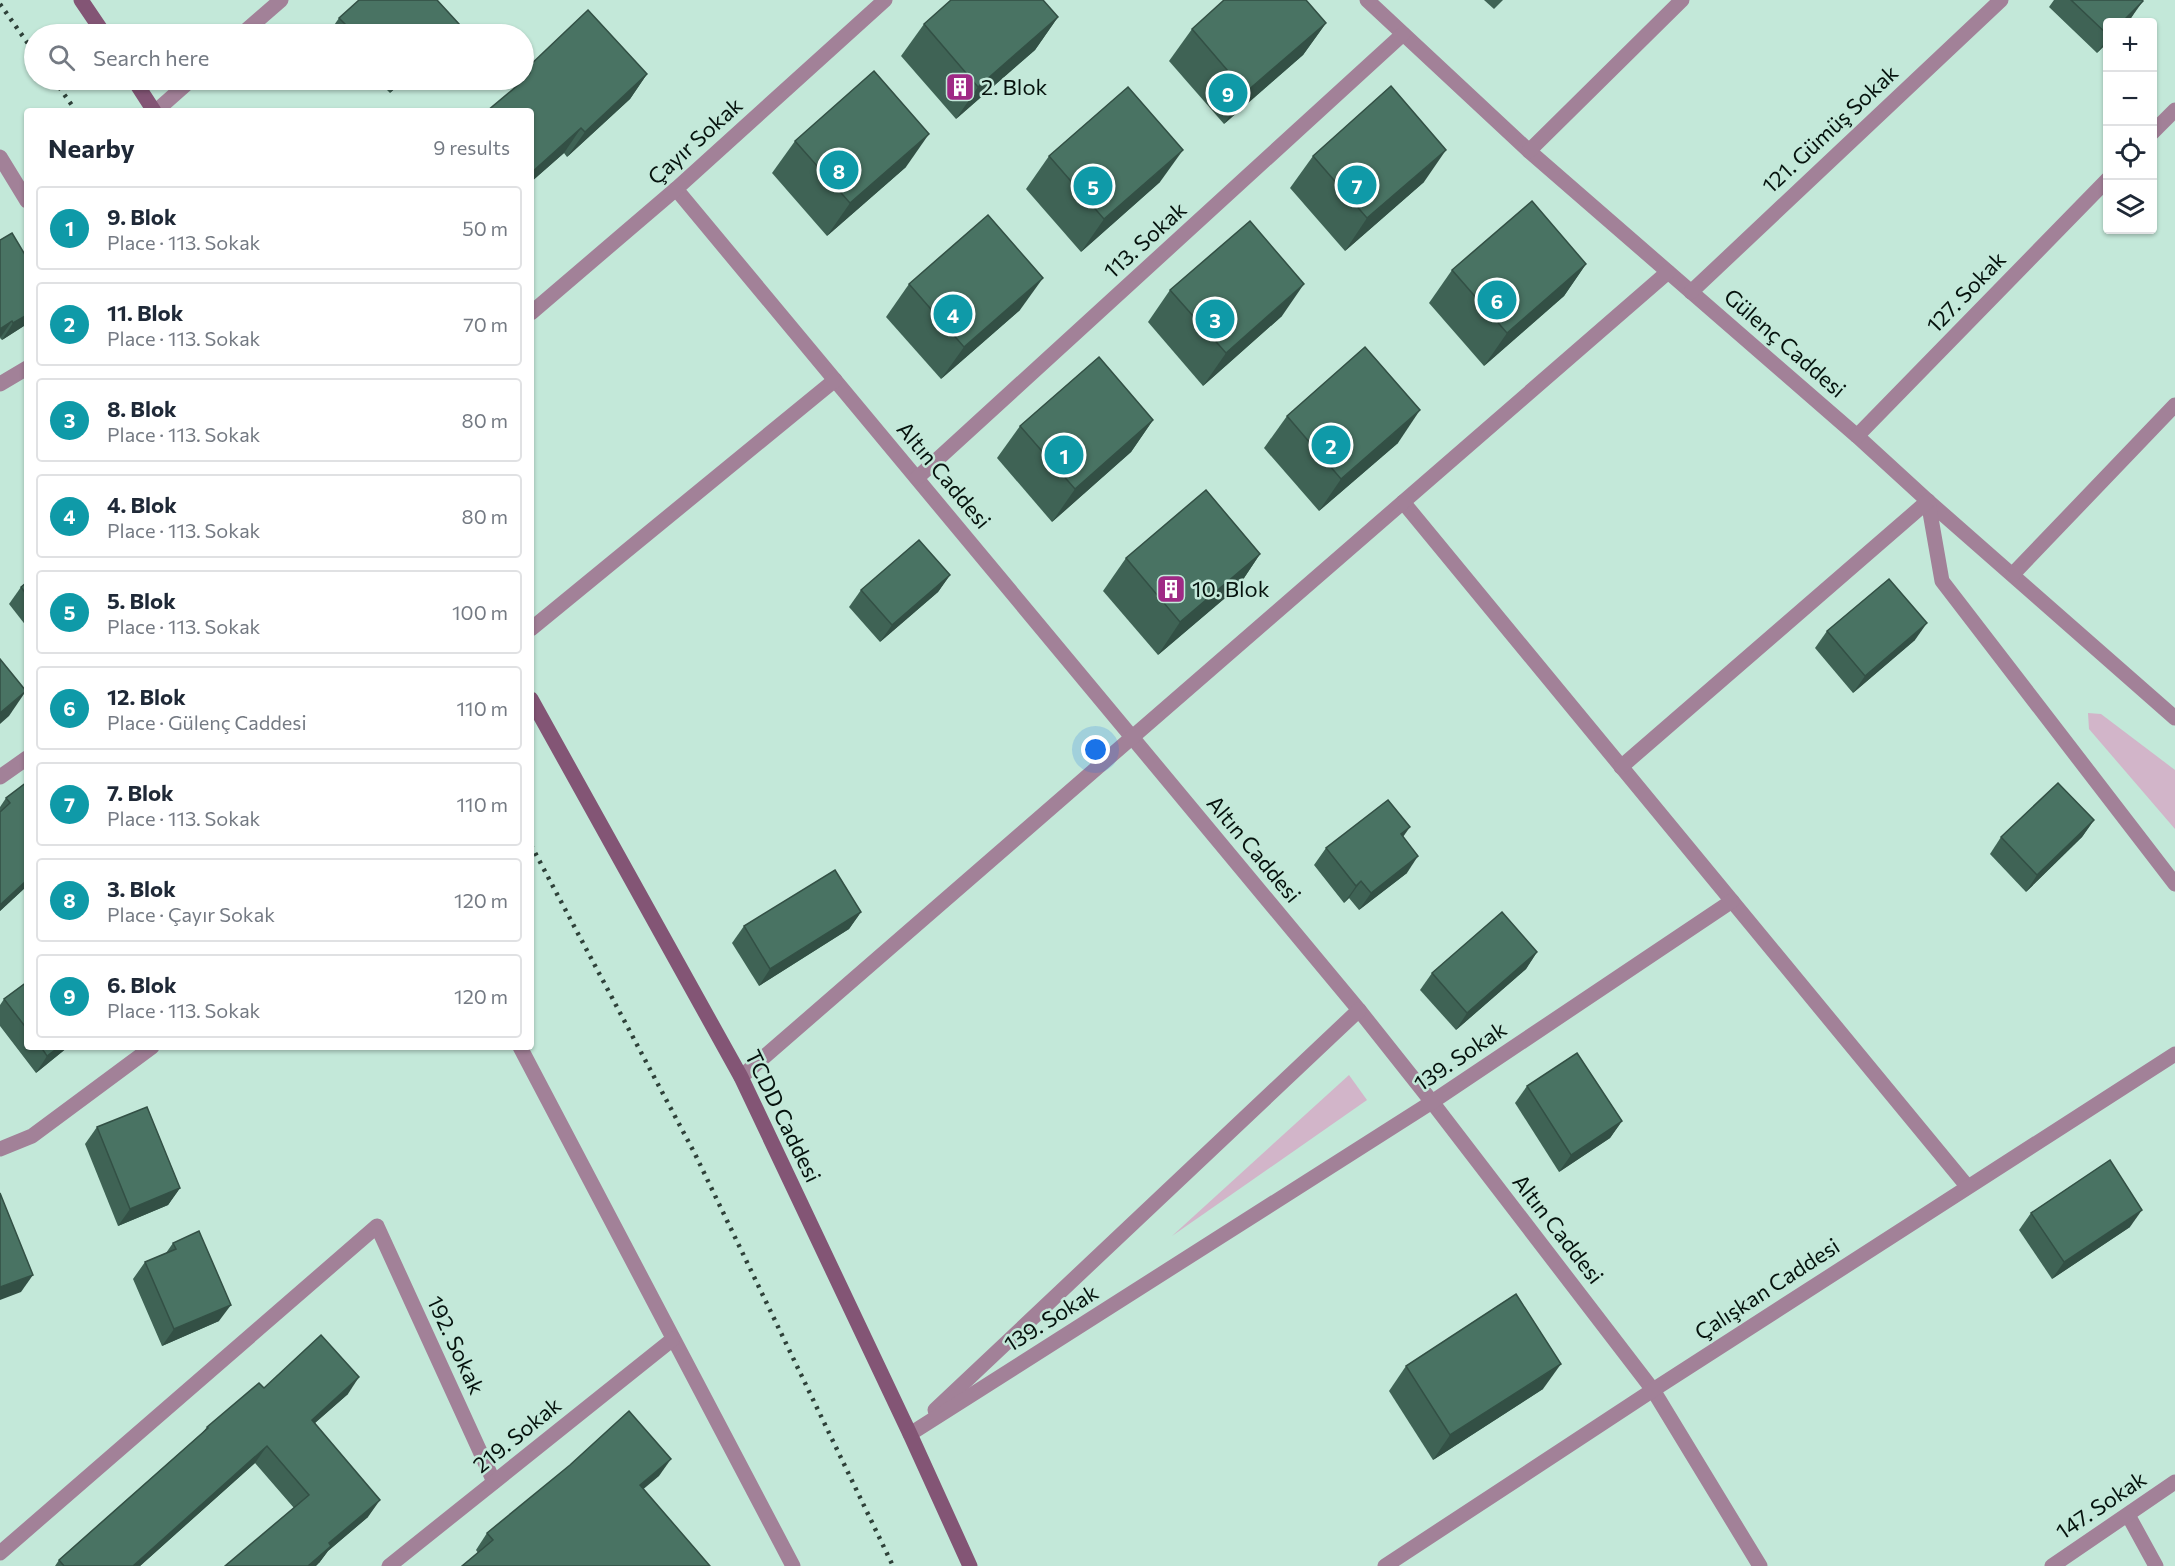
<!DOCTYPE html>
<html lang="en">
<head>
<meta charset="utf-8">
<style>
	:root { --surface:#fff; --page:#f6f6f7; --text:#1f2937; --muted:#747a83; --line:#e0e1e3; --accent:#ea580c }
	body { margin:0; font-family:Commissioner,sans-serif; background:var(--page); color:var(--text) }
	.controls { position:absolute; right:18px; top:18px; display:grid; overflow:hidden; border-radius:6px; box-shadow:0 2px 4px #0004 }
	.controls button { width:54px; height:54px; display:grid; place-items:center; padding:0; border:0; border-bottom:2px solid var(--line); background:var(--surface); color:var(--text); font:30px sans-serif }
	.you { position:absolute; left:1096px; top:750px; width:21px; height:21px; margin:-15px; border:4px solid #fff; border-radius:50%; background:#1a73e8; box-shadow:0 0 0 9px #1a73e833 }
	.badge { display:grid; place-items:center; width:39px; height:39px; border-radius:50%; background:var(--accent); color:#fff; font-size:20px; font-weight:700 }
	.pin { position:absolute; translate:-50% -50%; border:3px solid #fff; box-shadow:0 2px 6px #0006 }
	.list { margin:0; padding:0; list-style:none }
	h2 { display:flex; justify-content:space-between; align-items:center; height:78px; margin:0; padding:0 24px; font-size:26px }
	h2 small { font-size:20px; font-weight:400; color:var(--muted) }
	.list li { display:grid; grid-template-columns:39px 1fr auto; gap:18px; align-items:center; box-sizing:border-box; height:84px; margin:0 12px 12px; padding:0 12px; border:2px solid var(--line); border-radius:6px }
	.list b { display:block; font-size:22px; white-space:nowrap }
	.list p { margin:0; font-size:20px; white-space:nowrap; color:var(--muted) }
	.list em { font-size:20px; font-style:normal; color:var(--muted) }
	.icon { flex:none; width:33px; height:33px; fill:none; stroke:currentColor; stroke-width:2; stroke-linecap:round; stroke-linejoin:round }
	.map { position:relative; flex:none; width:2175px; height:1566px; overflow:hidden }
	.search { position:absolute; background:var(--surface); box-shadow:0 2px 4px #0004; left:24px; top:24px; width:510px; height:66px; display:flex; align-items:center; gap:15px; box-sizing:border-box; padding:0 21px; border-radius:33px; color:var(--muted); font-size:22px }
	.panel { position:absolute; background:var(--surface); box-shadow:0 2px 4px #0004; left:24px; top:108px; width:510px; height:942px; border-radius:6px }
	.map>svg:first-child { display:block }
	.green { fill:#d2b5c9 }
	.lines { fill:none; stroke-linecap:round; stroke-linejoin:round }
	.street { stroke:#a28198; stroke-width:15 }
	.secondary { stroke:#835575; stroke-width:15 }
	.rail { stroke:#2e4139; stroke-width:4.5; stroke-dasharray:3 6; stroke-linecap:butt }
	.wall { fill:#3f6355 }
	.shaded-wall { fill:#335045 }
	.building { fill:#497363; stroke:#335045; stroke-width:1.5 }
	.labels { text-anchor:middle; stroke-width:5; stroke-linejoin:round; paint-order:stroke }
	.poi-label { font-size:22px; fill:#05120d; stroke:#c3e8d9; text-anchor:start }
	.street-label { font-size:22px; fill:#05120d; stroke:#c3e8d9 }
</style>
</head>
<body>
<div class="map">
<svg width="2175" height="1566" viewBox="0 0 2175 1566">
	<rect width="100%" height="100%" fill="#c3e8d9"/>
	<!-- green -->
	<g class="green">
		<path d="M2088 713 2101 714 2175 770V829L2089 729Z"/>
		<path d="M1349 1075 1367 1100 1172 1236Z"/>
	</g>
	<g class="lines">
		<!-- street -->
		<g class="street">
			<path d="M1367 0 1529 151 1857 436 1928 501 2175 718"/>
			<path d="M242 34 281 0"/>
			<path d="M156 111 191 80"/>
			<path d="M2152 133 2175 110"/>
			<path d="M1529 151 1682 0"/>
			<path d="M0 157 27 201"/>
			<path d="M676 189 1359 1010 1432 1102 1653 1390 1760 1566"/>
			<path d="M1691 292 2001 0"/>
			<path d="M531 313 676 189 885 0"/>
			<path d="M0 384 27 368"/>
			<path d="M1857 436 2108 179"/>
			<path d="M917 478 1403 34"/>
			<path d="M1928 501 1942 581 2175 884"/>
			<path d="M1403 502 1967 1186"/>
			<path d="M2013 574 2175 405"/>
			<path d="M531 629 835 380"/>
			<path d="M1621 767 1928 501"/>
			<path d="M0 777 27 758"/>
			<path d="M520 1047 793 1566"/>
			<path d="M741 1077 1668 272"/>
			<path d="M0 1149 32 1136 152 1047"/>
			<path d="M935 1410 1359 1010"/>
			<path d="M910 1434 1432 1102 1732 901"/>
			<path d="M2128 1515 2156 1566"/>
			<path d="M0 1553 377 1226 494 1482"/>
			<path d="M389 1566 673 1339"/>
			<path d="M1385 1566 1653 1390 2175 1054"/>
			<path d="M2052 1566 2175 1482"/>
		</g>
		<!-- secondary -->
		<g class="secondary">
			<path d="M81 0 104 34"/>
			<path d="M134 80 154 111"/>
			<path d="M531 699 741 1077 910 1434 970 1566"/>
		</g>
		<!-- rail -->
		<g class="rail">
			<path d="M0 4 34 52"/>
			<path d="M54 80 76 111"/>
			<path d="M531 845 695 1154 893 1566"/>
		</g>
	</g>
	<!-- wall -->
	<g class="wall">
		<path d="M1484 0H1503L1494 9Z"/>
		<path d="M2054 0H2142L2131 18 2127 22H2108V42L2097 53 2049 7Z"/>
		<path d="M1058 17 1035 50 956 119 901 56 924 24Z"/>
		<path d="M339 18 452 34H328Z"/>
		<path d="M1326 23 1303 55 1224 124 1169 61 1192 29Z"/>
		<path d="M526 69 647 74 630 99 567 157 564 153 531 182V111L513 88 519 80H524V73Z"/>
		<path d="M377 80H404L390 93Z"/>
		<path d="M795 141 906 167 827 236 772 173Z"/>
		<path d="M1049 156 1160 182 1081 252 1026 189Z"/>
		<path d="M1313 156 1424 182 1345 251 1290 188Z"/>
		<path d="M27 258V324L2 340 0 338Z"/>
		<path d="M1586 264 1564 296 1484 366 1429 303 1452 270Z"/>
		<path d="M909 284 1020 310 941 379 886 317Z"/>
		<path d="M1170 290 1282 316 1203 386 1148 322Z"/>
		<path d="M1287 416 1398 443 1319 511 1264 448Z"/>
		<path d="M1153 420 1131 452 1052 522 997 458 1020 426Z"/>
		<path d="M1260 554 1238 587 1158 655 1103 591 1126 558Z"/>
		<path d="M950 575 938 592 880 642 849 607 861 590Z"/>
		<path d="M27 582V627L9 604 21 587Z"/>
		<path d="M1827 631 1915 640 1853 693 1815 648Z"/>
		<path d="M27 782V886L0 911V807L6 798Z"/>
		<path d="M2094 820 2082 837 2026 892 1990 854 2001 837Z"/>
		<path d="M1403 837 1407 873 1359 910 1349 898 1344 903 1314 865 1326 848Z"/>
		<path d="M861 912 849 929 759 986 732 943 744 926Z"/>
		<path d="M1537 952 1526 969 1456 1030 1420 990 1432 973Z"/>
		<path d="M27 982V1047H68L36 1073 0 1026V1005L4 999Z"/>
		<path d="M1527 1086 1622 1121 1610 1138 1559 1172 1515 1103Z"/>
		<path d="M97 1127 180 1188 168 1205 118 1226 85 1144Z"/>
		<path d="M2031 1213 2130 1227 2052 1279 2019 1230Z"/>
		<path d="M173 1243 219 1321 162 1346 133 1279 145 1262 166 1253Z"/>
		<path d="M1406 1366 1543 1389 1433 1460 1389 1391Z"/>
		<path d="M264 1388 348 1394 315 1423 368 1517 328 1551 319 1563 294 1508 255 1463 140 1566H55L59 1560 202 1433 207 1427Z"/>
		<path d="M659 1476 478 1553 476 1550 487 1533Z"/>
	</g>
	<!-- shaded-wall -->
	<g class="shaded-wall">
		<path d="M2143 1 2131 18 2127 22H2122Z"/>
		<path d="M1058 17 1035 50 956 119 978 87Z"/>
		<path d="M1326 23 1303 55 1224 124 1246 92Z"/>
		<path d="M459 24 452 34H447Z"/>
		<path d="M2108 38V42L2097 53Z"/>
		<path d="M647 74 630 99 567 157 585 132Z"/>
		<path d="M399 80H404L390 93Z"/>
		<path d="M581 128 564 153 531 182V173Z"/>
		<path d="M929 134 906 167 827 236 850 203Z"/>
		<path d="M1183 150 1160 182 1081 252 1104 219Z"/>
		<path d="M1446 150 1424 182 1345 251 1367 218Z"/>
		<path d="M1586 264 1564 296 1484 366 1507 333Z"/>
		<path d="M1043 278 1020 310 941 379 964 347Z"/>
		<path d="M1304 284 1282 316 1203 386 1226 353Z"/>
		<path d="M27 315V324L2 340 13 323Z"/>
		<path d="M12 321 0 338V329Z"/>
		<path d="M1420 410 1398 443 1319 511 1341 479Z"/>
		<path d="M1153 420 1131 452 1052 522 1075 489Z"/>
		<path d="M1260 554 1238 587 1158 655 1180 622Z"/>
		<path d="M950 575 938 592 880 642 892 625Z"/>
		<path d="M1927 623 1915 640 1853 693 1865 676Z"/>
		<path d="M26 691 9 716 0 724V713Z"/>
		<path d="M2094 820 2082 837 2026 892 2037 875Z"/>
		<path d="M1410 827 1398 844 1401 834Z"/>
		<path d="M1418 856 1407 873 1359 910 1371 893Z"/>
		<path d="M27 880V886L0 911V905Z"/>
		<path d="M1361 881 1349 898 1344 903 1356 886Z"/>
		<path d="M861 912 849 929 759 986 770 969Z"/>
		<path d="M1537 952 1526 969 1456 1030 1467 1013Z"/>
		<path d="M59 1047H68L36 1073 47 1056Z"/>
		<path d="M1622 1121 1610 1138 1559 1172 1571 1155Z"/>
		<path d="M180 1188 168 1205 118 1226 130 1209Z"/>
		<path d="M2142 1210 2130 1227 2052 1279 2064 1262Z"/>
		<path d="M33 1275 21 1292 0 1300V1287Z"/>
		<path d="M231 1305 219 1321 162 1346 174 1329Z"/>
		<path d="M1561 1364 1543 1389 1433 1460 1450 1435Z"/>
		<path d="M359 1377 348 1394 300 1436 312 1420Z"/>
		<path d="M267 1446 255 1463 140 1566H133Z"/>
		<path d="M671 1459 659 1476 628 1502 640 1485Z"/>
		<path d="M380 1500 368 1517 328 1551 319 1563 316 1566H308L329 1543Z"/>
	</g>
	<!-- building -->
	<g class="building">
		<path d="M359 0H437L459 24 447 34H355L339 18Z"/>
		<path d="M951 0H1043L1058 17 978 87 924 24Z"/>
		<path d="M1224 0H1306L1326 23 1246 92 1192 29Z"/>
		<path d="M2071 0H2142L2143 1 2122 22H2108V35Z"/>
		<path d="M588 10 647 74 585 132 581 128 531 173V111H487L524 80 530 73 526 69Z"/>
		<path d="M874 71 929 134 850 203 795 141Z"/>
		<path d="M1391 86 1446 150 1367 218 1313 156Z"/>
		<path d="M1128 87 1183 150 1104 219 1049 156Z"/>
		<path d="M1532 201 1586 264 1507 333 1452 270Z"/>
		<path d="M988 215 1043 278 964 347 909 284Z"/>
		<path d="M1250 221 1304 284 1226 353 1170 290Z"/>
		<path d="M12 233 27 258V315L13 323 12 321 0 329V240Z"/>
		<path d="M1365 347 1420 410 1341 479 1287 416Z"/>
		<path d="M1099 357 1153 420 1075 489 1020 426Z"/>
		<path d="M1206 490 1260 554 1180 622 1126 558Z"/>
		<path d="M919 540 950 575 892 625 861 590Z"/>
		<path d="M1889 579 1927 623 1865 676 1827 631Z"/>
		<path d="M27 582V595L21 587Z"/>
		<path d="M0 659 26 691 0 713Z"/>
		<path d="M27 782V880L0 905V812L10 803 6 798Z"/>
		<path d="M2058 783 2094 820 2037 875 2001 837Z"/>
		<path d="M1388 800 1410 827 1401 834 1418 856 1371 893 1361 881 1356 886 1326 848Z"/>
		<path d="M835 870 861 912 770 969 744 926Z"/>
		<path d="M1502 912 1537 952 1467 1013 1432 973Z"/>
		<path d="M27 982V1029L4 999Z"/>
		<path d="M41 1047H59L47 1056Z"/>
		<path d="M1577 1053 1622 1121 1571 1155 1527 1086Z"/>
		<path d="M147 1107 180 1188 130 1209 97 1127Z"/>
		<path d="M2110 1160 2142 1210 2064 1262 2031 1213Z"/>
		<path d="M0 1193 33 1275 0 1287Z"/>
		<path d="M199 1231 231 1305 174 1329 145 1262 176 1249 173 1243Z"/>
		<path d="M1516 1294 1561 1364 1450 1435 1406 1366Z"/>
		<path d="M321 1335 359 1377 312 1420 380 1500 329 1543 331 1546 308 1566H225L309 1495 267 1446 133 1566H64L59 1560 208 1428 207 1427 259 1383 264 1388Z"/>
		<path d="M629 1411 671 1459 640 1485 710 1566H462L493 1540 487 1533 570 1465Z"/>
	</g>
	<!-- icons -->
	<defs>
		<g id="building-square" transform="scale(1.5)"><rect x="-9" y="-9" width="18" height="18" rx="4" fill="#9f2a85" stroke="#c3e8d9"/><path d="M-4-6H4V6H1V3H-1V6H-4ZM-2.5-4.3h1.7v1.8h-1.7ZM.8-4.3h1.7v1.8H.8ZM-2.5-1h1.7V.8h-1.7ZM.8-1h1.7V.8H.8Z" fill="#fff"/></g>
	</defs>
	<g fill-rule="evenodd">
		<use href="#building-square" x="960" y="87"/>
		<use href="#building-square" x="1171" y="589"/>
	</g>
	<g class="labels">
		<!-- poi labels -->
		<g class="poi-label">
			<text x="981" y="95">2. Blok</text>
			<text x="1192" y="597">10. Blok</text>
		</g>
		<!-- street labels -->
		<g class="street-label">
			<text transform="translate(1830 129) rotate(-43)" y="8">121. Gümüş Sokak</text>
			<text transform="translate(695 141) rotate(-42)" y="8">Çayır Sokak</text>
			<text transform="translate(1145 240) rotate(-42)" y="8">113. Sokak</text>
			<text transform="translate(1966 292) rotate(-46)" y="8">127. Sokak</text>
			<text transform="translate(1785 343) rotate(41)" y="8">Gülenç Caddesi</text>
			<text transform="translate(944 475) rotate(50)" y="8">Altın Caddesi</text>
			<text transform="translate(1254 849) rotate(50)" y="8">Altın Caddesi</text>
			<text transform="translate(1460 1056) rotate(-34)" y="8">139. Sokak</text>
			<text transform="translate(783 1116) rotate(64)" y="8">TCDD Caddesi</text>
			<text transform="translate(1558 1229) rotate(52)" y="8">Altın Caddesi</text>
			<text transform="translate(1767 1289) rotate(-33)" y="8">Çalışkan Caddesi</text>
			<text transform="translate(1051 1318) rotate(-32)" y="8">139. Sokak</text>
			<text transform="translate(456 1345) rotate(65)" y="8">192. Sokak</text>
			<text transform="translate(517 1435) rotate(-39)" y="8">219. Sokak</text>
			<text transform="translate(2101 1505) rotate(-34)" y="8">147. Sokak</text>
		</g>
	</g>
</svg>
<div class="controls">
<button>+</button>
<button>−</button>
<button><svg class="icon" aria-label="locate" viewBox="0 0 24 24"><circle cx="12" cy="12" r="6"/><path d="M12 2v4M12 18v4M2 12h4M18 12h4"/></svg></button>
<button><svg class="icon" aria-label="layers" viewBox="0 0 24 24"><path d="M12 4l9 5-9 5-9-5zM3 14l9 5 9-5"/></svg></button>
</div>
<div class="you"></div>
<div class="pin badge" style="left:1064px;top:455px;background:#0f9aa8">1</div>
<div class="pin badge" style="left:1331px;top:445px;background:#0f9aa8">2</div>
<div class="pin badge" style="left:1215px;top:319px;background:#0f9aa8">3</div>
<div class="pin badge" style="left:953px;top:314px;background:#0f9aa8">4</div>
<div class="pin badge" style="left:1093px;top:186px;background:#0f9aa8">5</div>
<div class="pin badge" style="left:1497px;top:300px;background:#0f9aa8">6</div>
<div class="pin badge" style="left:1357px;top:185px;background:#0f9aa8">7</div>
<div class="pin badge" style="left:839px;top:170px;background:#0f9aa8">8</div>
<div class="pin badge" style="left:1228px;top:93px;background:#0f9aa8">9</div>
<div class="search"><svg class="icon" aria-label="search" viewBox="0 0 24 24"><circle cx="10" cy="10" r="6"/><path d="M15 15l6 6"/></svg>Search here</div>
<section class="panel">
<h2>Nearby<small>9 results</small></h2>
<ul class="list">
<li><span class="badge" style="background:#0f9aa8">1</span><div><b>9. Blok</b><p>Place · 113. Sokak</p></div><em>50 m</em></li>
<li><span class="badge" style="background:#0f9aa8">2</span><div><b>11. Blok</b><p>Place · 113. Sokak</p></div><em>70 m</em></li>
<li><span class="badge" style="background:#0f9aa8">3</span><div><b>8. Blok</b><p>Place · 113. Sokak</p></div><em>80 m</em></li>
<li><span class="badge" style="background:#0f9aa8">4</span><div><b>4. Blok</b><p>Place · 113. Sokak</p></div><em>80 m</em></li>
<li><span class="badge" style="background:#0f9aa8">5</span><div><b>5. Blok</b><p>Place · 113. Sokak</p></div><em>100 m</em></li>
<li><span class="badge" style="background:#0f9aa8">6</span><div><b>12. Blok</b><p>Place · Gülenç Caddesi</p></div><em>110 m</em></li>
<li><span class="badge" style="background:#0f9aa8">7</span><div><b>7. Blok</b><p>Place · 113. Sokak</p></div><em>110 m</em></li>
<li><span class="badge" style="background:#0f9aa8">8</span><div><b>3. Blok</b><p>Place · Çayır Sokak</p></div><em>120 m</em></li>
<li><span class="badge" style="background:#0f9aa8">9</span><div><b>6. Blok</b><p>Place · 113. Sokak</p></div><em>120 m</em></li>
</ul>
</section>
</div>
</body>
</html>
